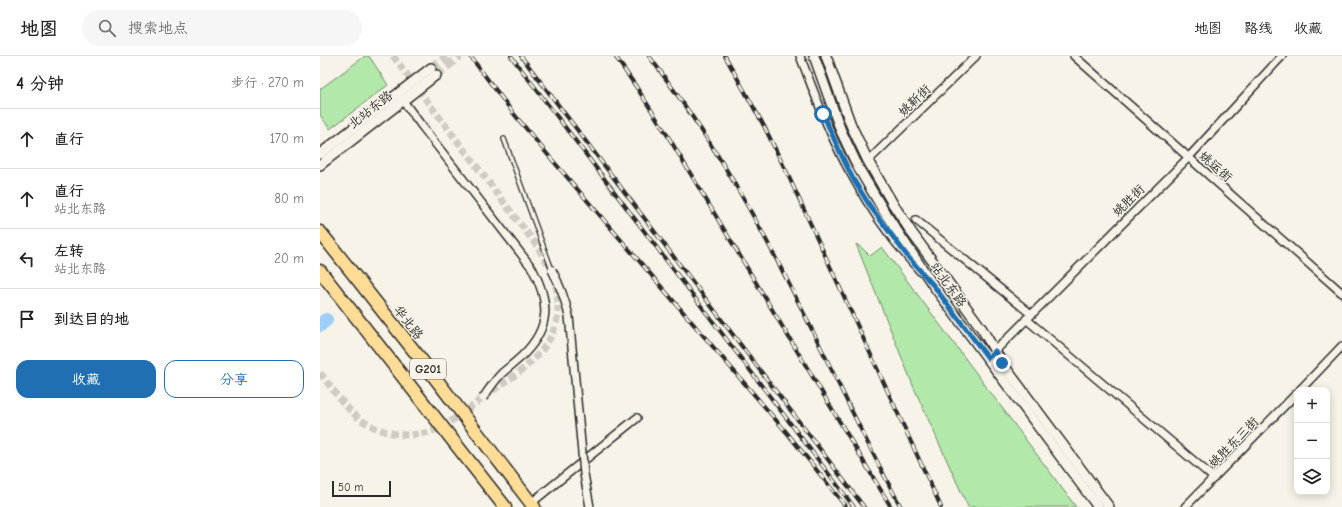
<!DOCTYPE html>
<html lang="zh">
<head>
<meta charset="utf-8">
<style>
	:root { --surface:#fff; --page:#f6f6f6; --text:#222; --muted:#767676; --line:#e0e0e0; --accent:#1f6fb2 }
	body { margin:0; font-family:"Comic Neue","LXGW WenKai TC",sans-serif; background:var(--page); color:var(--text) }
	.controls { position:absolute; right:12px; bottom:12px; display:grid; overflow:hidden; border-radius:8px; box-shadow:0 2px 10px #0003 }
	.controls button { width:36px; height:36px; display:grid; place-items:center; padding:0; border:0; border-bottom:1px solid var(--line); background:var(--surface); color:var(--text); font:20px sans-serif }
	.scale { position:absolute; left:12px; bottom:10px; width:59px; box-sizing:border-box; padding-left:4px; border:2px solid #2b2b2b; border-top:0; font-size:11px; line-height:14px; white-space:nowrap; color:#2b2b2b; -webkit-text-stroke:3px #f7f3e8; paint-order:stroke }
	.stop { position:absolute; width:12px; height:12px; margin:-9px; border:3px solid #1f6fb2; border-radius:50%; background:#fff }
	.stop.end { background:#1f6fb2; border-color:#fff; box-shadow:0 1px 4px #0008 }
	.list { margin:0; padding:0; list-style:none }
	h2 { display:flex; justify-content:space-between; align-items:center; height:52px; margin:0; padding:0 16px; font-size:17px }
	h2 small { font-size:13px; font-weight:400; color:var(--muted) }
	.list li { display:grid; grid-template-columns:26px 1fr auto; gap:12px; align-items:center; box-sizing:border-box; height:60px; padding:0 16px; border-top:1px solid var(--line) }
	.list b { display:block; font-size:15px; white-space:nowrap }
	.list p { margin:0; font-size:13px; white-space:nowrap; color:var(--muted) }
	.list em { font-size:13px; font-style:normal; color:var(--muted) }
	.actions { display:flex; gap:8px; padding:12px 16px }
	.actions a { flex:1; padding:9px 0; border:1px solid var(--accent); border-radius:12px; text-align:center; font-size:14px; color:var(--accent) }
	.actions .main { background:var(--accent); color:#fff }
	.icon { flex:none; width:22px; height:22px; fill:none; stroke:currentColor; stroke-width:2; stroke-linecap:round; stroke-linejoin:round }
	.map { position:relative; flex:none; width:1022px; height:451px; overflow:hidden }
	header { display:flex; align-items:center; gap:24px; box-sizing:border-box; height:56px; padding:0 20px; background:var(--surface); border-bottom:1px solid var(--line) }
	header strong { font-size:19px }
	nav { display:flex; gap:22px; margin-inline-start:auto; font-size:14px }
	.search { width:280px; height:36px; background:var(--page); display:flex; align-items:center; gap:10px; box-sizing:border-box; padding:0 14px; border-radius:22px; color:var(--muted); font-size:15px }
	main { display:flex }
	aside { flex:1; background:var(--surface) }
	.map>svg:first-child { display:block }
	.green { fill:#b2e8aa; stroke:#6e8a6a }
	.lines { fill:none; stroke-linecap:round; stroke-linejoin:round }
	.river { stroke:#9dcdf9; stroke-width:14 }
	.minor-tunnel { stroke:#cecbc2; stroke-width:7; stroke-dasharray:7 3.5; stroke-linecap:butt }
	.tertiary-tunnel { stroke:#cecbc2; stroke-width:9; stroke-dasharray:9 4.5; stroke-linecap:butt }
	.service-casing { stroke:#2b2b2b; stroke-width:6 }
	.minor-casing { stroke:#2b2b2b; stroke-width:10 }
	.tertiary-casing { stroke:#2b2b2b; stroke-width:12 }
	.trunk-casing { stroke:#2b2b2b; stroke-width:15 }
	.service { stroke:#f7f3e8; stroke-width:3.5 }
	.minor { stroke:#f7f3e8; stroke-width:7 }
	.tertiary { stroke:#f7f3e8; stroke-width:9 }
	.trunk { stroke:#ffdd96; stroke-width:12 }
	.rail-casing { stroke:#2b2b2b; stroke-width:4 }
	.rail { stroke:#f7f3e8; stroke-width:2.5; stroke-dasharray:8; stroke-linecap:butt }
	.minor-bridge-casing { stroke:#2b2b2b; stroke-width:10; stroke-linecap:butt }
	.minor-bridge { stroke:#f7f3e8; stroke-width:7 }
	.route { stroke:#1f6fb2; stroke-width:5 }
	.labels { text-anchor:middle; stroke-width:3; stroke-linejoin:round; paint-order:stroke }
	.shield { fill:#f7f3e8; stroke:#686764; stroke-width:1 }
	.shield-label { font-size:12px; font-weight:bold; fill:#2b2b2b }
	.street-label { font-size:13px; fill:#2b2b2b; stroke:#f7f3e8 }
</style>
</head>
<body>
<header>
<strong>地图</strong>
<div class="search"><svg class="icon" aria-label="search" viewBox="0 0 24 24"><circle cx="10" cy="10" r="6"/><path d="M15 15l6 6"/></svg>搜索地点</div>
<nav><a>地图</a><a>路线</a><a>收藏</a></nav>
</header>
<main>
<aside>
<h2>4 分钟<small>步行 · 270 m</small></h2>
<ul class="list">
<li><svg class="icon" aria-label="ahead" viewBox="0 0 24 24"><path d="M12 20V5M6 11l6-6 6 6"/></svg><div><b>直行</b></div><em>170 m</em></li>
<li><svg class="icon" aria-label="ahead" viewBox="0 0 24 24"><path d="M12 20V5M6 11l6-6 6 6"/></svg><div><b>直行</b><p>站北东路</p></div><em>80 m</em></li>
<li><svg class="icon" aria-label="left" viewBox="0 0 24 24"><path d="M17 20v-9H6M10 6l-5 5 5 5"/></svg><div><b>左转</b><p>站北东路</p></div><em>20 m</em></li>
<li><svg class="icon" aria-label="arrive" viewBox="0 0 24 24"><path d="M6 21V4h12l-3 4 3 4H6"/></svg><div><b>到达目的地</b></div></li>
</ul>
<div class="actions"><a class="main">收藏</a><a>分享</a></div>
</aside>
<div class="map">
<svg width="1022" height="451" viewBox="0 0 1022 451">
	<rect width="100%" height="100%" fill="#f7f3e8"/>
	<filter id="ink" filterUnits="userSpaceOnUse"><feTurbulence type="fractalNoise" baseFrequency=".025" numOctaves="2"/><feDisplacementMap in="SourceGraphic" scale="8" xChannelSelector="R" yChannelSelector="G"/><feConvolveMatrix kernelMatrix="1 2 1 2 8 2 1 2 1" color-interpolation-filters="sRGB"/></filter>
	<g filter="url(#ink)">
		<!-- green -->
		<g class="green">
			<path d="M45 0H49L68 29 10 73 0 59V33Z"/>
			<path d="M536 188 542 192 550 200 562 191 756 451H648L594 332Z"/>
		</g>
		<g class="lines">
			<!-- river -->
			<path class="river" d="M0 269 6 264"/>
			<!-- minor-tunnel -->
			<g class="minor-tunnel">
				<path d="M73 0 217 190 231 213"/>
				<path d="M0 317C12 332 24 351 40 363 59 377 86 383 109 376 125 371 138 360 151 351 166 339 182 328 198 317 231 291 246 265 234 223"/>
			</g>
			<!-- tertiary-tunnel -->
			<g class="tertiary-tunnel">
				<path d="M111 12 126 0"/>
				<path d="M116 19 140 0"/>
			</g>
			<!-- service casing -->
			<g class="service-casing">
				<path id="service" d="M184 83 232 214"/>
			</g>
			<!-- minor casing -->
			<g class="minor-casing">
				<g id="minor">
					<path d="M480 0C496 41 511 84 534 123 552 156 575 188 600 215"/>
					<path d="M754 0 1022 237"/>
					<path d="M81 42 101 69"/>
					<path d="M548 105 656 0"/>
					<path d="M596 164 711 258"/>
					<path d="M706 263 894 422"/>
					<path d="M672 298 869 101 962 0"/>
					<path d="M980 334 1022 290"/>
					<path d="M211 447 317 362"/>
					<path d="M865 451 977 337"/>
				</g>
			</g>
			<!-- tertiary casing -->
			<g class="tertiary-casing">
				<g id="tertiary">
					<path d="M494 0 521 75 539 113 565 157 613 229 778 451"/>
					<path d="M506 0 531 69 548 105 573 148 592 177 662 273 682 307 789 451"/>
					<path d="M0 98 111 12"/>
					<path d="M0 109 116 19"/>
				</g>
			</g>
			<!-- trunk casing -->
			<g class="trunk-casing">
				<g id="trunk">
					<path d="M0 176 99 301 214 451"/>
					<path d="M0 215 185 451"/>
				</g>
			</g>
			<!-- service -->
			<use href="#service" class="service"/>
			<!-- minor -->
			<use href="#minor" class="minor"/>
			<!-- tertiary -->
			<use href="#tertiary" class="tertiary"/>
			<!-- trunk -->
			<use href="#trunk" class="trunk"/>
			<!-- rail casing -->
			<g class="rail-casing">
				<g id="rail">
					<path d="M150 0 194 58 228 99 468 378 526 451"/>
					<path d="M191 0 534 451"/>
					<path d="M201 0 544 451"/>
					<path d="M295 0 317 32 346 77 571 451"/>
					<path d="M329 0C365 48 398 97 427 149 483 247 527 352 581 451"/>
					<path d="M405 0 444 70 468 119 621 451"/>
				</g>
			</g>
			<!-- rail -->
			<use href="#rail" class="rail"/>
			<!-- minor-bridge casing -->
			<g class="minor-bridge-casing">
				<g id="minor-bridge">
					<path d="M101 69 212 212C230 246 231 271 203 299 197 305 189 311 182 317 175 324 169 333 163 342"/>
					<path d="M232 214C240 229 245 243 249 260L264 418 270 451"/>
				</g>
			</g>
			<!-- minor-bridge -->
			<use href="#minor-bridge" class="minor-bridge"/>
		</g>
	</g>
	<g class="lines" filter="url(#ink)">
		<!-- route -->
		<path class="route" d="M503 58 519 94 533 123 550 150 588 201 613 229 668 302 675 295 682 307"/>
	</g>
	<g class="labels">
		<!-- shield labels -->
		<rect class="shield" x="90" y="303" width="36" height="20" rx="3"/>
		<g class="shield-label">
			<text x="108" y="317">G201</text>
		</g>
		<!-- street labels -->
		<g class="street-label">
			<text transform="translate(594 44) rotate(-44)" y="5">姚靳街</text>
			<text transform="translate(50 53) rotate(-38)" y="5">北站东路</text>
			<text transform="translate(896 110) rotate(41)" y="5">姚运街</text>
			<text transform="translate(808 144) rotate(-45)" y="5">姚胜街</text>
			<text transform="translate(629 228) rotate(54)" y="5">站北东路</text>
			<text transform="translate(89 266) rotate(52)" y="5">华北路</text>
			<text transform="translate(913 386) rotate(-46)" y="5">姚胜东三街</text>
		</g>
	</g>
</svg>
<div class="controls">
<button>+</button>
<button>−</button>
<button><svg class="icon" aria-label="layers" viewBox="0 0 24 24"><path d="M12 4l9 5-9 5-9-5zM3 14l9 5 9-5"/></svg></button>
</div>
<div class="scale">50 m</div>
<div class="stop" style="left:503px;top:58px"></div>
<div class="stop end" style="left:682px;top:307px"></div>
</div>
</main>
</body>
</html>
